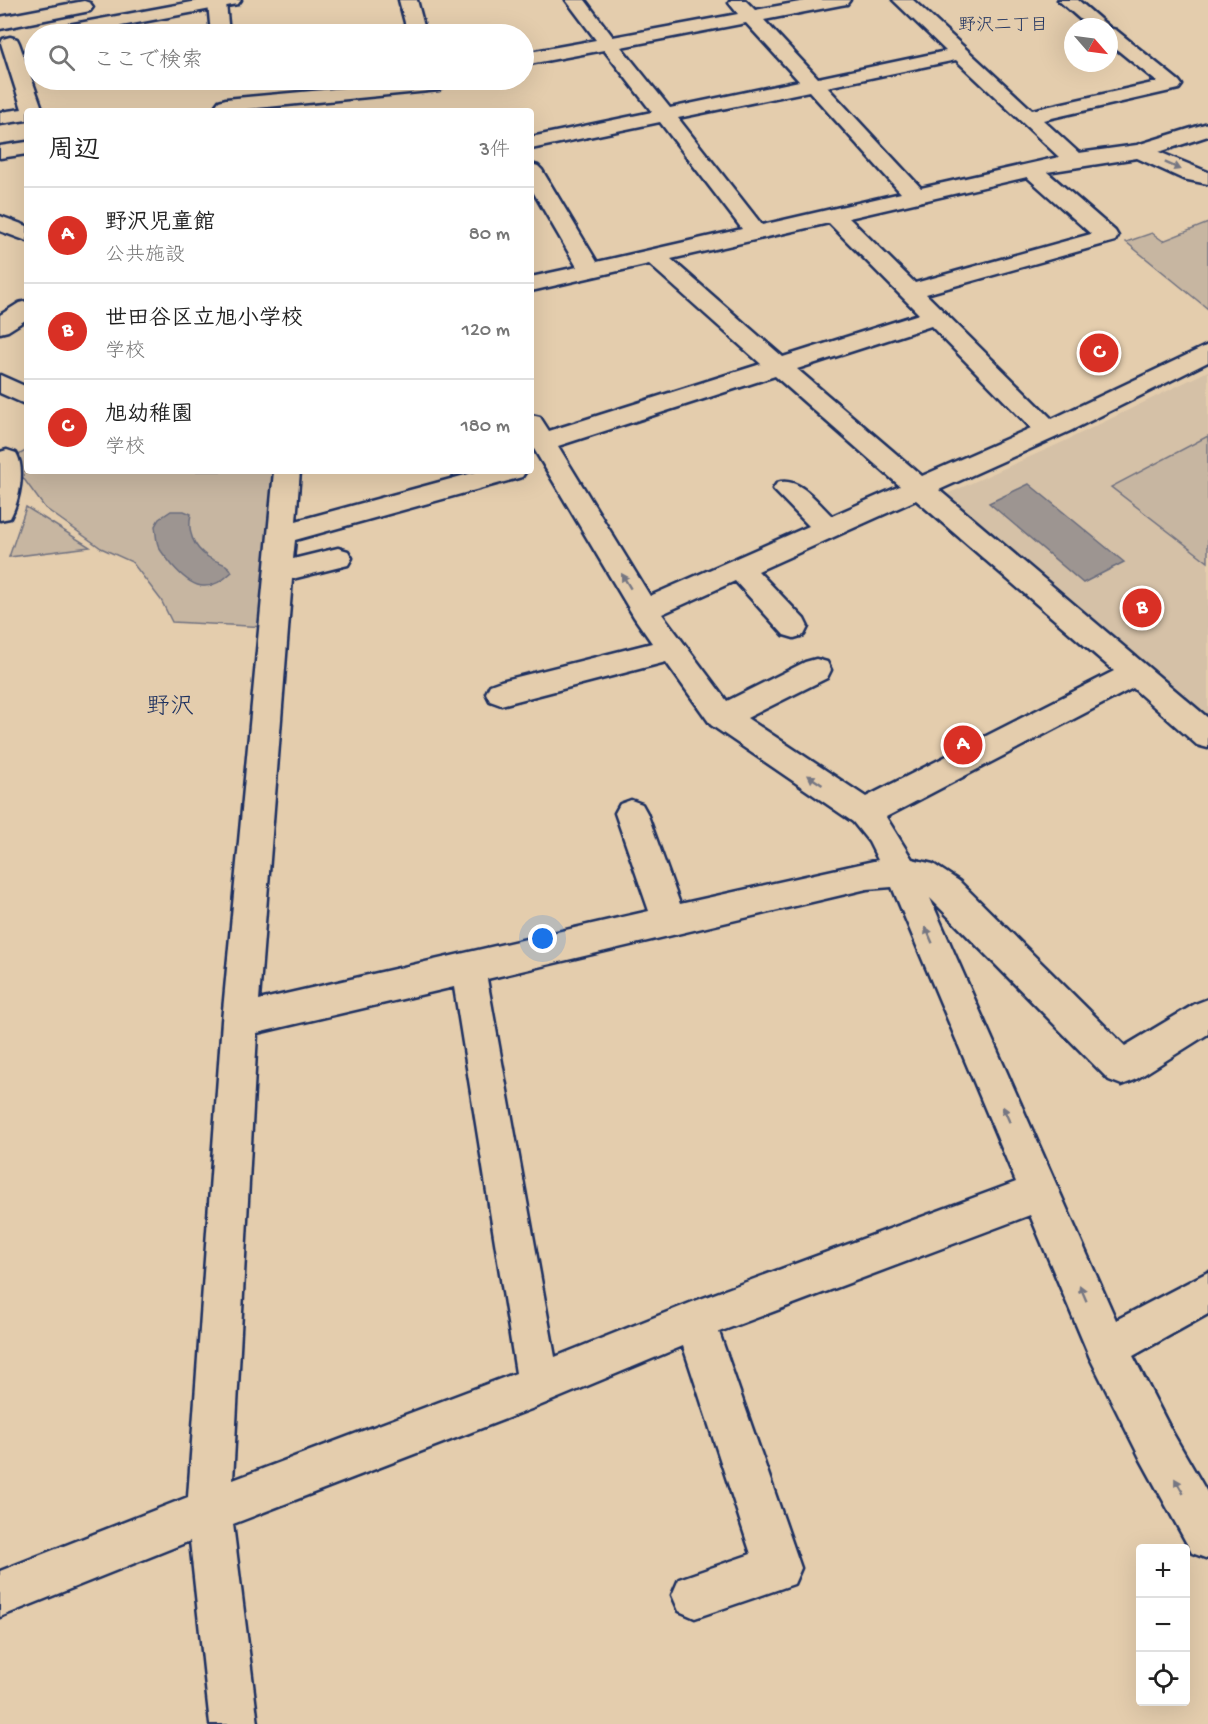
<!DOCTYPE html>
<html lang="ja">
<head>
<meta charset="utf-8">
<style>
	:root { --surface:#fff; --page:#f6f6f6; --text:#222; --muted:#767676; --line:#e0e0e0; --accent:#d93025 }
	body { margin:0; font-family:"Gochi Hand","Klee One",sans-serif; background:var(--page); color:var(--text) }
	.controls { position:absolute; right:18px; bottom:18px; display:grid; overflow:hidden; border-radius:6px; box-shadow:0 6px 24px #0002 }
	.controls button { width:54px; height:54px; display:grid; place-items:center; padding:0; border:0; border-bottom:2px solid var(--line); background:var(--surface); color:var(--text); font:30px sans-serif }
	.compass { position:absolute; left:1064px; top:18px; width:54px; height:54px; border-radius:50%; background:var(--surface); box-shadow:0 6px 24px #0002; rotate:118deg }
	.you { position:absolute; left:543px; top:939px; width:21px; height:21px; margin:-15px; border:4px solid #fff; border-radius:50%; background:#1a73e8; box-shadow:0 0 0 9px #1a73e833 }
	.badge { display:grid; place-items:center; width:39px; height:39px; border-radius:50%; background:var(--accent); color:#fff; font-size:20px; font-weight:700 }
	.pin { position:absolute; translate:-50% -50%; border:3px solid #fff; box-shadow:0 2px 6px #0006 }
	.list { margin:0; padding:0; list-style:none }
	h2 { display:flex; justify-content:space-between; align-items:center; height:78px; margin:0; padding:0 24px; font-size:26px }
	h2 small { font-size:20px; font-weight:400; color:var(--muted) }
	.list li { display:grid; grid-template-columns:39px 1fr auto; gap:18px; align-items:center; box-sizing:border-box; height:96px; padding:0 24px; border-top:2px solid var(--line) }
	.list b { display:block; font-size:22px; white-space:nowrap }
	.list p { margin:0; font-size:20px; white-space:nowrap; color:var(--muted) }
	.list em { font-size:20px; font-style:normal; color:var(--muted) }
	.icon { flex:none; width:33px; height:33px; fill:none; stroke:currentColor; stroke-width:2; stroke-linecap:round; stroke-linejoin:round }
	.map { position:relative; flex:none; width:1208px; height:1724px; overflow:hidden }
	.search { position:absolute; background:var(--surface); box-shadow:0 6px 24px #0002; left:24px; top:24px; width:510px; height:66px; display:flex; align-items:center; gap:15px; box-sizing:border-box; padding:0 21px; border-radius:33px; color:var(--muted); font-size:22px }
	.panel { position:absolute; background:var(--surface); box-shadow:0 6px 24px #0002; left:24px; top:108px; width:510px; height:366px; border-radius:6px }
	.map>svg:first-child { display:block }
	.built { fill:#d5c1a7 }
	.green { fill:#c7b6a1; stroke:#717280; stroke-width:1.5 }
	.water { fill:#9d9591; stroke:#696c7d; stroke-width:1.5 }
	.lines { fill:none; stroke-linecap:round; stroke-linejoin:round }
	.minor-casing { stroke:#1b2f5e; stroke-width:5 }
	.major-casing { stroke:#1b2f5e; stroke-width:5 }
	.minor { fill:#e4cdad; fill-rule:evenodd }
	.major { fill:#e4cdad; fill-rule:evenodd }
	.oneway { fill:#757682 }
	.labels { text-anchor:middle; stroke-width:4.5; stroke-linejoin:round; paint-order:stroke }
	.far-neighbourhood-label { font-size:18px; fill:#1b2f5e; stroke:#e4cdad }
	.quarter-label { font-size:24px; fill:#1b2f5e; stroke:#e4cdad }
</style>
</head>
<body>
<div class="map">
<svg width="1208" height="1724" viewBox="0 0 1208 1724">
	<rect width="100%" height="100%" fill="#e4cdad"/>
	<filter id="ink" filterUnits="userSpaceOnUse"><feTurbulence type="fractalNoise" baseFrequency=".0167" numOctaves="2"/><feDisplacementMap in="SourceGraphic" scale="12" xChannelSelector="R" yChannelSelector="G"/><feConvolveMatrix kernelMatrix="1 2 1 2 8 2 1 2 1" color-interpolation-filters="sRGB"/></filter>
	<g filter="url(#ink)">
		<!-- built -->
		<path class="built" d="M1208 371V721L945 495 1063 442Z"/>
		<!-- green -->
		<g class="green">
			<path d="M1208 223V309L1126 242 1152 233 1163 241Z"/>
			<path d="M1208 436V562L1111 487Z"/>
			<path d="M27 450V471H279L266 627 172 622 161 600 132 562 101 548 45 508 10 460Z"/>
			<path d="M26 507 90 547 9 557Z"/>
		</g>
		<!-- water -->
		<g class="water">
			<path d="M1029 484 1124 562 1083 583 989 503Z"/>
			<path d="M171 511H184L191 514C187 531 193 547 208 557 217 563 227 562 232 572 208 595 192 588 172 565 168 559 160 552 158 545 156 540 156 532 155 526L159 519Z"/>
		</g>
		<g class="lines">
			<!-- minor casing -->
			<g class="minor-casing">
				<g id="minor">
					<path d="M210 0H224L226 3 229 34H211L208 3Z"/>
					<path d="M399 0H417L426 34H408Z"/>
					<path d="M566 0H585L613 37 738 14 729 3 731 0H745L755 10 811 0H850L847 4 841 5 764 20 818 78 946 51 893 0H913L1032 110 1157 82 1109 43V28L1116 30 1179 81 1182 85 1179 89 1043 120 1079 153 1137 145 1208 123V136L1159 152 1208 172V184L1183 179 1137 158 1047 172 1115 231 1118 236 1115 241 926 294 1052 419 1208 345V362L1070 431 939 490 1208 718V748L1197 745 1133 688 886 817 912 859 933 864 959 881 1125 1046 1195 1004 1208 999V1034L1135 1080 1122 1085 1109 1080 930 898 1116 1320 1208 1272V1314L1133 1356 1171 1430 1208 1494V1559L1192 1553 1141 1460 1090 1358 1030 1215 719 1332 801 1568 794 1584 695 1618 679 1611 672 1595 679 1579 751 1554 683 1346 539 1406 233 1524 258 1724H210L190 1541 0 1617V1571L188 1497 222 1021 274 471H300L296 521 480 471H526L522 477 295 540 293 559 338 548 348 551 352 558 348 565 292 579 259 1000 649 911 615 813 620 804 631 800 642 804 647 813 680 904 878 860 869 842 853 822 711 725 666 662 501 705 490 701 486 693 490 685 501 681 652 643 634 617 531 444V415L540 417 549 431 761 364 649 264 531 291V277L577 267 531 188V164L538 166 542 170 597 262 742 229 660 122 531 149V137L652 112 604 50 524 65V53L596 40ZM746 23 799 81 670 108 621 47ZM956 60 1059 157 921 188 827 87ZM809 91 901 193 762 225 678 118ZM1027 177 1091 234 915 283 849 218ZM829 223 919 314 783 357 671 259ZM931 326 1031 428 922 476 797 369ZM775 376 900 486 832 516C817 502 799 476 777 483L773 489 809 526 650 596 558 446ZM916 500 1114 671 866 797 747 718 827 678 831 670 827 662 816 659 805 662 727 701 662 614 735 581 784 635 794 638 804 635 808 627 804 619 758 571ZM892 887 1016 1182 695 1301 555 1357 487 979 867 889ZM454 987 516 1373 233 1480 257 1033Z"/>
					<path d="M1058 0H1078L1109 27H1089Z"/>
					<path d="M10 37 17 39 19 43 43 111H27V120L0 124V112L22 109 1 43 3 39Z"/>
					<path d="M432 80 439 82 442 86 439 90 226 111 219 109 216 105 219 101 226 99Z"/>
					<path d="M27 142V154L0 158V146Z"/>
					<path d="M0 216 27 226V241L0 231Z"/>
					<path d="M27 301V319L8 331 0 333V315L19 303Z"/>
					<path d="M0 375 27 387V405L0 393Z"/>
					<path d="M7 450 16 453C26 469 19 502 10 518L0 520V452Z"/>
				</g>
			</g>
			<!-- major casing -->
			<g class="major-casing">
				<g id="major">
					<path d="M203 0H241L238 4 232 5 79 34H43L45 30 52 28Z"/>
					<path d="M84 1 90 3 93 7 90 11 0 29V17Z"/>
				</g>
			</g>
			<!-- minor -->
			<use href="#minor" class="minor"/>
			<!-- major -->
			<use href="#major" class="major"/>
		</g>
		<!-- one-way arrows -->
		<defs><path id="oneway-solid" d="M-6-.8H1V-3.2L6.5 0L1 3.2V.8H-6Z" transform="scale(1.5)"/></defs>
		<g class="oneway">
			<use href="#oneway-solid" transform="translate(1173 166) rotate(24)"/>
			<use href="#oneway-solid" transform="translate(626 581) rotate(-121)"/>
			<use href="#oneway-solid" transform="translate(815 780) rotate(-146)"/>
			<use href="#oneway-solid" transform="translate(929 935) rotate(-113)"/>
			<use href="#oneway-solid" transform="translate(1006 1114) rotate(-114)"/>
			<use href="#oneway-solid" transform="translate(1083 1293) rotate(-113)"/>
			<use href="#oneway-solid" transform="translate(1179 1486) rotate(-120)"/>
		</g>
	</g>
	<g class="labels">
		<!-- far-neighbourhood labels -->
		<g class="far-neighbourhood-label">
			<text x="1003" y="30">野沢二丁目</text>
		</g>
		<!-- quarter labels -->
		<g class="quarter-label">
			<text x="170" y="713">野沢</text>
		</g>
	</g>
</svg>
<div class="controls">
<button>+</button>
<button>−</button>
<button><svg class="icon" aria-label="locate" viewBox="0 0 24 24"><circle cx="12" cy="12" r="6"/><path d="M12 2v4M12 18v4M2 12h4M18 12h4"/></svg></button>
</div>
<svg class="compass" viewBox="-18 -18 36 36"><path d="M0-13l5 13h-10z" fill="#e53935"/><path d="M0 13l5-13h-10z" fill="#767676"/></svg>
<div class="you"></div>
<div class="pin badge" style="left:963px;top:745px">A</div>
<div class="pin badge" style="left:1142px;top:608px">B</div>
<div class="pin badge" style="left:1099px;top:353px">C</div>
<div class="search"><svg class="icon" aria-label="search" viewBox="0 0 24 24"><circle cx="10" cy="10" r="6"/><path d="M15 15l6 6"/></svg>ここで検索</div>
<section class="panel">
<h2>周辺<small>3件</small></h2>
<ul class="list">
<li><span class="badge">A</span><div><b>野沢児童館</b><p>公共施設</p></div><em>80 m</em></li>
<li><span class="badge">B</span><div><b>世田谷区立旭小学校</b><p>学校</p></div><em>120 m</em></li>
<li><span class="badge">C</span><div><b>旭幼稚園</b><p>学校</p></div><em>180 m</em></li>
</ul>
</section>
</div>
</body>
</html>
